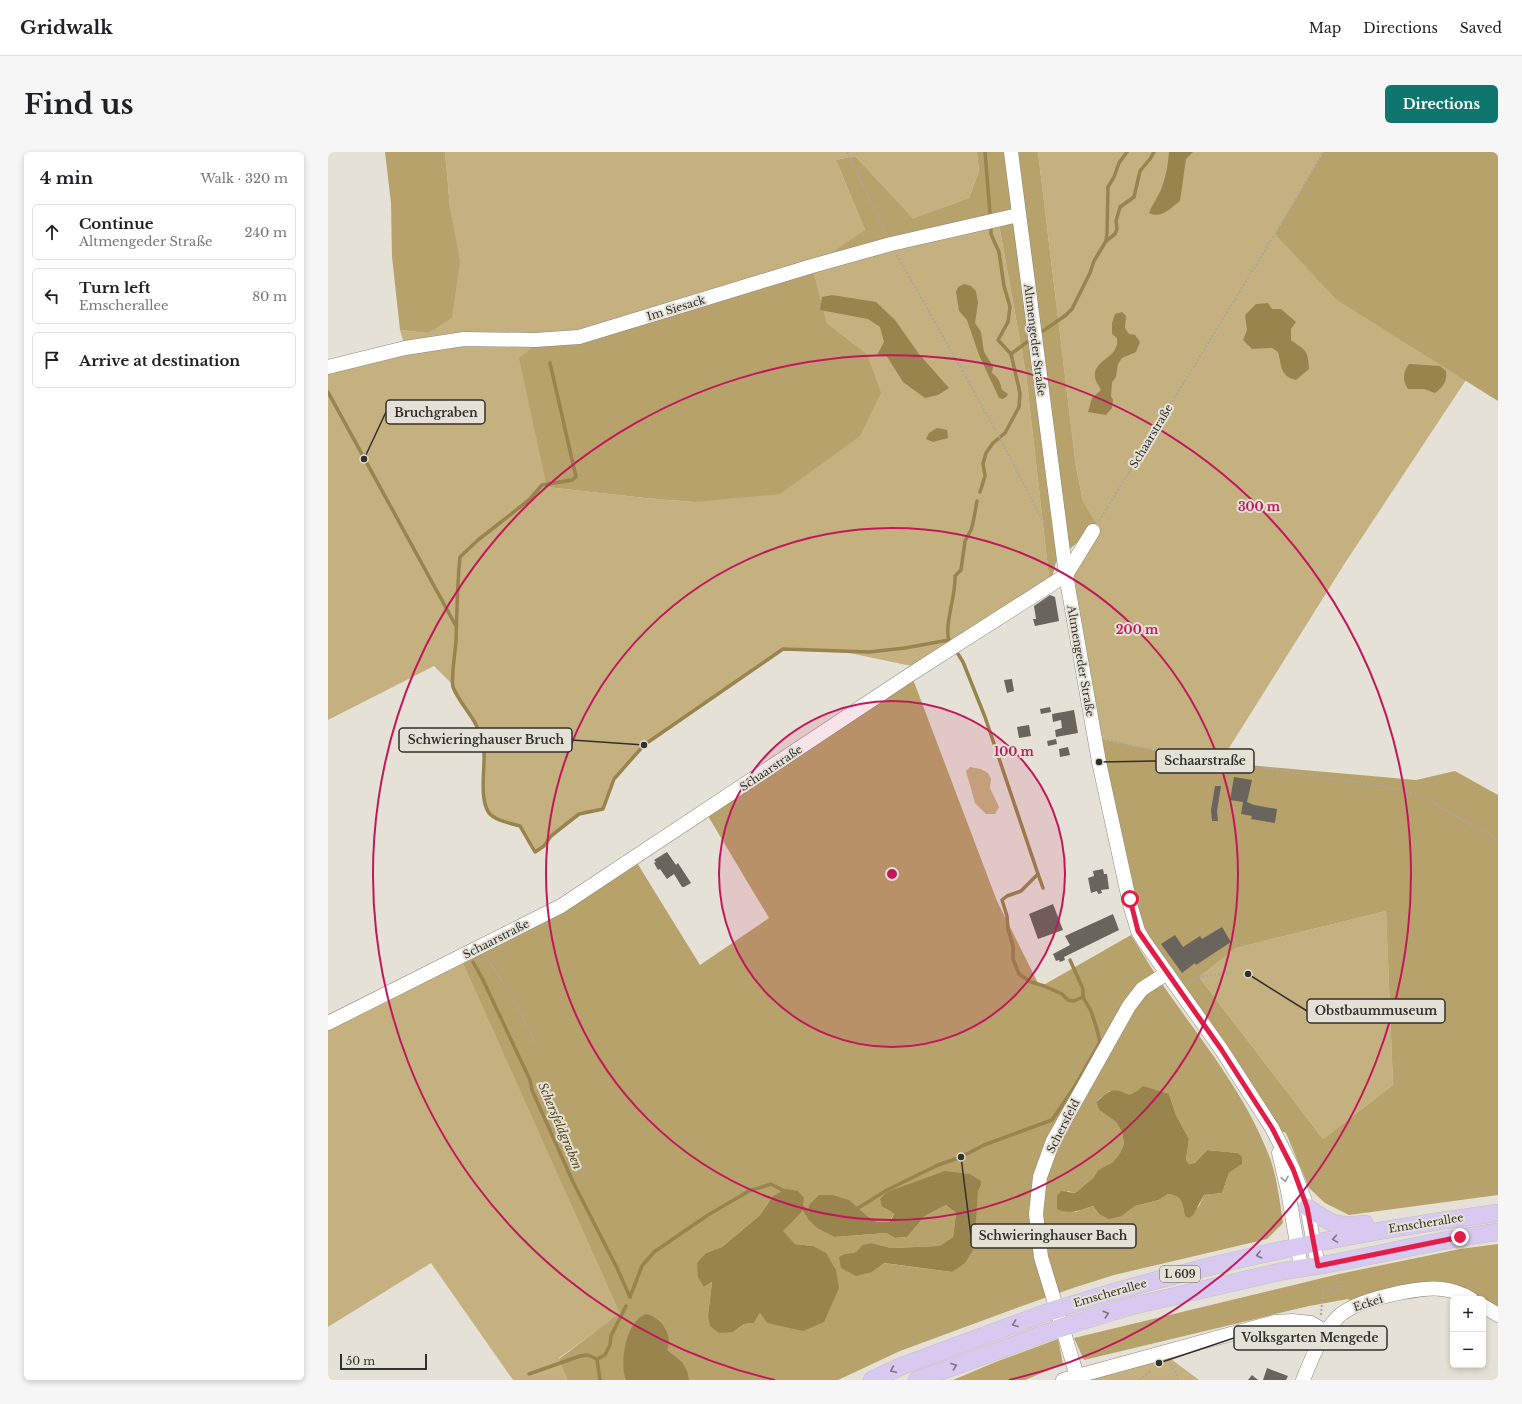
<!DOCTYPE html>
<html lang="en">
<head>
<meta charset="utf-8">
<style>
	:root { --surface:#fff; --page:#f6f6f6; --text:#202124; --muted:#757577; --line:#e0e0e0; --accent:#0f766e }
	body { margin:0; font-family:"Libre Baskerville",serif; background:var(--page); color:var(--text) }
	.controls { position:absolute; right:12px; bottom:12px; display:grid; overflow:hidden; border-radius:6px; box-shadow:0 2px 6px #0003 }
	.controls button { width:36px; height:36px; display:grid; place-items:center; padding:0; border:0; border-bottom:1px solid var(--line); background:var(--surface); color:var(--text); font:20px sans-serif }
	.scale { position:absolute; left:12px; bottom:10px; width:87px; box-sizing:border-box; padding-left:4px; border:2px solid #32302c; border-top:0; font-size:11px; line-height:14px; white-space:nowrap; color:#32302c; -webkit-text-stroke:3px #e5e1d6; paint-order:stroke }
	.stop { position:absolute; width:12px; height:12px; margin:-9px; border:3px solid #e11d48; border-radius:50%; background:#fff }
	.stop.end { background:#e11d48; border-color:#fff; box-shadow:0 1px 4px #0008 }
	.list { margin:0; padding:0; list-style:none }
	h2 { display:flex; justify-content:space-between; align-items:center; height:52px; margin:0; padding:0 16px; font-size:17px }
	h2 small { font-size:13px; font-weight:400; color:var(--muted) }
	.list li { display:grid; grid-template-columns:26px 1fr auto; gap:12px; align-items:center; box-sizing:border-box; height:56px; margin:0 8px 8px; padding:0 8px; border:1px solid var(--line); border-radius:6px }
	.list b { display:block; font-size:15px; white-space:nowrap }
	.list p { margin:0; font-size:13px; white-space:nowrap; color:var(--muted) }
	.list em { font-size:13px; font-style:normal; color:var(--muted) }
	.icon { flex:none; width:22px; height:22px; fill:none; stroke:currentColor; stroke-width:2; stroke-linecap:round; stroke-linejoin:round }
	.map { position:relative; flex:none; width:1170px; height:1228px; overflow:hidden; border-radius:6px }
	header { display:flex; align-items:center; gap:24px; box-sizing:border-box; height:56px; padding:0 20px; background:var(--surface); border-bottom:1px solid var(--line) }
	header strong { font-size:19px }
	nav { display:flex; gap:22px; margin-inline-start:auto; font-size:14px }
	.intro { display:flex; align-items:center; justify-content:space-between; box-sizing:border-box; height:96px; padding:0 24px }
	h1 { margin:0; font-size:28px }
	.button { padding:10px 18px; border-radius:6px; background:var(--accent); color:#fff; font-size:14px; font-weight:700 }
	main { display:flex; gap:24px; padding:0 24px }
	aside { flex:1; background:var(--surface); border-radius:6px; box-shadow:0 2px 6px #0003 }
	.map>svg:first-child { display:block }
	.green { fill:#c5b180; fill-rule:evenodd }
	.forest { fill:#b8a26b; fill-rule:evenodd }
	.water { fill:#99844e }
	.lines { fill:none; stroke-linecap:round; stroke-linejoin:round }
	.stream { stroke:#99844e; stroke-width:3.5 }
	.building { fill:#69655c }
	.minor-casing { stroke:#8c887f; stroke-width:15 }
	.major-casing { stroke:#c2c1c0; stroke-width:18 }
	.path { stroke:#aaa79e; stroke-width:2; stroke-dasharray:2 2; stroke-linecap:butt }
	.minor { stroke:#fff; stroke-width:14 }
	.major { stroke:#d7c9ef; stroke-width:17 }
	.major-bridge-casing { stroke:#c2c1c0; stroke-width:18; stroke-linecap:butt }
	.major-bridge { stroke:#d7c9ef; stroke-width:17 }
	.oneway { stroke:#989896 }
	.oneway2 { stroke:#7c7584 }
	.route { stroke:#e11d48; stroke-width:5 }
	.ring { fill:none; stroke:#c2185b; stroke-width:2 }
	.labels { text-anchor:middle; stroke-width:4; stroke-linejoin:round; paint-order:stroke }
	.shield { fill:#e5e1d6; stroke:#68655f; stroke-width:1 }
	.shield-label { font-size:10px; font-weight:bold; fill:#32302c }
	.street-label { font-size:11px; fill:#32302c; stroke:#e5e1d6 }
	.water-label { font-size:12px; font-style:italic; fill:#554519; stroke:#e5e1d6 }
	.centre { fill:#c2185b; stroke:#e5e1d6; stroke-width:2 }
	.ring-label { font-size:12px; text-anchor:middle; font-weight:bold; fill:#c2185b; stroke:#e5e1d6; stroke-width:4; stroke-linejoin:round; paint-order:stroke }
	.leader { fill:none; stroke:#32302c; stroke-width:1.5 }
	.callout-dot { fill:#32302c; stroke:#e5e1d6; stroke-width:1.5 }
	.callout { fill:#e5e1d6; stroke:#32302c; stroke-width:1.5 }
	.callout-label { font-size:12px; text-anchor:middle; font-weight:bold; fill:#32302c }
</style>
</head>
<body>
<header>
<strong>Gridwalk</strong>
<nav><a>Map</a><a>Directions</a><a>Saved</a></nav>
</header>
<div class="intro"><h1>Find us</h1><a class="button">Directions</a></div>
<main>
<aside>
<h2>4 min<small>Walk · 320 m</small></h2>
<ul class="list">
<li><svg class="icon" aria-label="ahead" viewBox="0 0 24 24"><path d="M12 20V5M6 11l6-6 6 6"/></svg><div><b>Continue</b><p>Altmengeder Straße</p></div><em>240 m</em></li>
<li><svg class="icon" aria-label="left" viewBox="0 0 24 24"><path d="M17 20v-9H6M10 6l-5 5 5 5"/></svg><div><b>Turn left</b><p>Emscherallee</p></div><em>80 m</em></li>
<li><svg class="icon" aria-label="arrive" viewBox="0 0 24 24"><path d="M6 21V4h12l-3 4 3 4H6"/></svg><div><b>Arrive at destination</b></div></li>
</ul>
</aside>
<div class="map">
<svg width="1170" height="1228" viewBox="0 0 1170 1228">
	<rect width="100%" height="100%" fill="#e5e1d6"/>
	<!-- green -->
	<g class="green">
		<path d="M117 0H649L651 19 641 46 585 66 527 4 508 8 537 78 670 67 698 222 722 434 593 516 507 498 455 497 316 593 286 627 275 657 251 662 223 684 216 694 207 700 192 674 172 668 161 661 157 649 154 622 156 600 152 583 143 565 132 549 125 533 106 514 0 568V215L77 195 72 178 100 181 125 74 122 55ZM484 114 499 171 539 202 366 350 317 346 219 335Z"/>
		<path d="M710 0H995L947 82 1138 228 1017 411 891 612 766 585 738 423 769 372 755 349 748 315Z"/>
		<path d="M642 615 653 617 660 621 663 627 662 636 671 655 667 662H658L647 651 638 619Z"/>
		<path d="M1058 759 1065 933 995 987 871 825 908 796Z"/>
		<path d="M132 805 293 1161 231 1206 239 1228H185L103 1111 0 1175V871Z"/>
		<path d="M839 1204 871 1228H757Z"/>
	</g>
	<!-- forest -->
	<g class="forest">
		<path d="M57 0H117L122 55 132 109 124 166 100 181 72 178 64 105 63 51Z"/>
		<path d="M649 0H710L748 315 755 349 769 372 728 410 722 434 698 222 670 67 484 114 499 171 539 202 553 241 532 284 452 342 366 350 317 346 219 335 191 206 214 188 484 114 537 78 508 8 527 4 585 66 641 46 651 19Z"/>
		<path d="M995 0H1170V249L1009 148 947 82Z"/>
		<path d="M583 522 669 749 712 835 803 783C815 802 826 821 839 839 877 893 918 943 942 1006 949 1026 952 1050 955 1071L939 1087 786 1123 745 1136 694 1154 572 1199 510 1228H239L231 1207 292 1161 132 805 306 706 372 813 441 766 377 659ZM781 939H790L797 943 806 941 841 942 848 963 861 987 858 1008 861 1012 867 1011 879 998 910 1001 914 1012 901 1021 894 1041 876 1043 871 1054 857 1064C854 1050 855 1044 840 1042L831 1048 807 1054 794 1064 771 1062 765 1054 747 1060 739 1039 747 1041 765 1026 770 1018 785 1010 792 1001 796 992 794 980 788 970 771 958 768 950ZM631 1021 642 1022 653 1034 650 1039 624 1120 555 1111 544 1120 517 1102 528 1100 544 1091 563 1096 611 1094 625 1085 628 1061 618 1053 597 1064 579 1085 567 1086 558 1081 507 1085 538 1063 549 1070H561L566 1062 562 1059 554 1055ZM445 1044 474 1060 454 1079 467 1092 485 1094 448 1172 439 1171 432 1161 426 1171 416 1172 405 1180 380 1163 384 1130 376 1135 378 1101 394 1095 432 1063Z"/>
		<path d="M766 585 891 612 919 613 1088 628 1127 619 1170 643V1043L1021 1063 997 1051 981 1036 958 981 944 976 816 789ZM1058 759 1065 933 995 987 871 825 908 796Z"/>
		<path d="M1170 1092V1163L1155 1154V1147H1143L1124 1139 1030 1153 1020 1147 981 1154 756 1208 746 1186 1011 1122 1132 1097Z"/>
		<path d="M730 1187 735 1212 697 1228H625L670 1209Z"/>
	</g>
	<!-- water -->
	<g class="water">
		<path d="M841 0H865L858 7 852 49C841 57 834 67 821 61 824 52 831 44 834 35 838 24 840 12 841 0Z"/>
		<path d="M636 132 643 134 648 139 650 151 647 171 653 180 656 200 665 214 664 221C671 226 672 230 674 238L680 242 679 244 675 247 671 246 651 203 639 168 631 159 628 140 630 135Z"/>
		<path d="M504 143 548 150 567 168 591 202 621 236 610 243 597 246 575 230 558 203H549L556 190 552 175 540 167 492 158 494 145Z"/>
		<path d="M940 151 944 157H953L968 170 963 177V188C977 199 980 196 981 217L968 228C952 224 954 215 950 200L944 196 924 197 915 188 919 178 917 163 928 152Z"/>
		<path d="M794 160 798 164 797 176 801 182 807 183 812 190 808 200 794 206 790 212 788 225 784 230 783 244 785 248 784 256 778 263 760 260 764 246 773 238C771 234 768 230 767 226 764 207 792 207 789 186L784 182V171L787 162Z"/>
		<path d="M1081 212 1112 214 1118 219C1119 230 1116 234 1107 241L1096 237H1080C1074 228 1075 220 1081 212Z"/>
		<path d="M609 276 619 278 620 286 605 290 598 287 601 281Z"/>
		<path d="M815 934 841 942 848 963 861 987 858 1008 861 1012 867 1011 879 998 910 1001 914 1005V1012L901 1021 894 1041 876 1043 865 1063 861 1066 857 1064C854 1051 855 1044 840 1042L831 1048 807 1054 794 1064 781 1067 771 1062 765 1054C753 1058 741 1063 729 1057V1044L733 1039 747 1041 765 1026 770 1018 785 1010 792 1001 796 992 794 980 788 970 771 958 768 950C773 947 778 940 783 939 799 936 796 951 815 934Z"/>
		<path d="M617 1019 642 1022 653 1029V1034L650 1039 646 1096 637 1111 624 1120 556 1111 544 1120 528 1124 513 1116 511 1105 517 1102 528 1100 535 1093 544 1091 563 1096 611 1094 625 1085 628 1061 618 1053 597 1064 579 1085 567 1086 558 1081 507 1085 489 1076 480 1067 481 1053 491 1043H504L521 1048 538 1063 549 1070H561L564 1066 566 1062 562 1059 554 1055 552 1047 559 1040Z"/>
		<path d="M458 1037 470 1039 476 1046 474 1060 455 1079 467 1092 485 1094 498 1101 508 1118 511 1136 496 1170 475 1179 439 1171 432 1161 426 1171 416 1172 405 1180 391 1181 382 1174 380 1163 384 1130 376 1135 370 1125 369 1111 378 1101 394 1095 432 1063 445 1044Z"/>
		<path d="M318 1162C333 1165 346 1184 339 1198L354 1210 359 1219 361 1228H298C291 1210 298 1169 318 1162Z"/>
	</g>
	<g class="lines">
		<!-- stream -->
		<g class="stream">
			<path d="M657 0 662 61"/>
			<path d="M778 89 787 82 789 77 788 69 792 55 806 45 812 19 822 7 826 0"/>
			<path d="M715 179 738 163 744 157 762 121 766 109 778 89 779 81 780 35 786 25 791 11 799 0"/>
			<path d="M683 202 699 190"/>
			<path d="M222 211 248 325 244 328 214 333 201 348 150 388 132 405C129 433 129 461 128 490 127 500 123 527 125 535 132 553 149 567 153 586 154 590 156 596 156 601 157 616 151 647 161 661 168 669 182 671 192 674L207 700 216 694 223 684 251 662 275 657 286 627 316 593 455 497 541 500 577 496 621 488"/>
			<path d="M0 240 128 474"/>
			<path d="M652 340 657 324 655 312 658 301 665 291 677 281 691 255 692 241 683 202 670 188 680 170 682 155 676 134 671 100 663 82V77"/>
			<path d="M621 490C616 471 628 445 627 424L633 418 637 389 643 378 645 371 649 349"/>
			<path d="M710 722 715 736"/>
			<path d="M742 808 755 837V845"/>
			<path d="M145 810 154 826 202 928 204 938 245 1030 289 1116 302 1145"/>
			<path d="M472 1051 482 1066"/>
			<path d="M527 1058 559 1038 610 1013 633 1005 656 993 724 968 747 934 772 890 768 874 763 859 755 845 746 849 740 848 734 842 716 834 703 830 691 822 685 807V794L680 777 679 764 674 748 679 744 693 739 710 722 657 565 635 510 630 502"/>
			<path d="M302 1145 314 1114 326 1100 380 1063 421 1039 443 1032 458 1040"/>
			<path d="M201 1222 252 1204 260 1203 269 1207"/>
			<path d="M272 1228 269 1207 277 1203 282 1193 283 1184 298 1154"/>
		</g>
	</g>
	<!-- building -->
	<g class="building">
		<path d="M722 443 727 445 731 469 707 474 705 467H708L706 454Z"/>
		<path d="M684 527 686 539 679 541 676 528Z"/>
		<path d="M722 555 723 560 713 562 712 557Z"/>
		<path d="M746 558 750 581 728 585 727 578 734 576 733 568 725 570 724 562Z"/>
		<path d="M701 573 703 584 691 586 689 575Z"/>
		<path d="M728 587 729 592 720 594 719 589Z"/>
		<path d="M740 595 742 603 732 605 731 597Z"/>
		<path d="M906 625 924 628 919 650 926 653 949 657 947 671 923 667 924 664 913 662 915 650 902 648Z"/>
		<path d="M887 634H893L889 659 890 669H884L883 658Z"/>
		<path d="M339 700 348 713 350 711 363 731 356 735H354L346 722 339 727 332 717 330 718 326 711 328 710 326 708Z"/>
		<path d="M775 717 776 722H779L781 737 773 738 774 741 770 742 769 739 763 741 760 726 766 724 765 719Z"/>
		<path d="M725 752 735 778 710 787 701 762Z"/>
		<path d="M785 762 791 778 736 805 737 808 732 810 731 808 728 809 725 802 742 793 737 784Z"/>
		<path d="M894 775 903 790 868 813 867 811 854 821 833 792 847 783 855 795 872 784 874 787Z"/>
		<path d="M939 1216 960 1224 958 1228H935Z"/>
		<path d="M924 1223 930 1228H920Z"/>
	</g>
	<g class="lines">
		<!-- minor casing -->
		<g class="minor-casing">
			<g id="minor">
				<path d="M683 0 738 423 771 610 802 752 810 779 816 789 893 897 944 976 965 1017 979 1055 990 1114"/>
				<path d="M0 215 77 196 136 187 207 188 251 185 484 114 563 92 690 63"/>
				<path d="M0 871 233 754 583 522 738 423 765 379"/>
				<path d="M951 1001 960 1039 973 1115"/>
				<path d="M1155 1154 1170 1163"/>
				<path d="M749 1224 713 1105 708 1062 712 1025 725 989 801 854 814 837 839 821"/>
				<path d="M735 1228 947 1170 964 1169 983 1171 998 1180"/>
				<path d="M975 1228C984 1206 993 1182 1010 1165 1026 1148 1092 1134 1114 1137 1125 1138 1134 1142 1143 1147"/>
			</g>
		</g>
		<!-- major casing -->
		<g class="major-casing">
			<g id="major">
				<path d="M979 1055C1001 1071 1009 1076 1037 1072"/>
				<path d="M736 1155C877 1111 1023 1080 1170 1061"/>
				<path d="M741 1173 804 1154 951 1120C969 1116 987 1115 1005 1111 1060 1101 1114 1087 1170 1080"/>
				<path d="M544 1228 574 1214 723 1159"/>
				<path d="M589 1228 729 1177"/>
			</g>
		</g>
		<!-- path -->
		<g class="path">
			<path d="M519 0 558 82"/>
			<path d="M569 103 668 279 718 375"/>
			<path d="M771 369 947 82 995 0"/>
			<path d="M779 588 891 612 919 613 1060 635 1094 644 1170 688"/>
			<path d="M158 804 185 847 208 892"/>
			<path d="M860 831 870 825 903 821"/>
			<path d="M993 1163 995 1137 999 1135 1005 1141 1009 1140 1010 1135 1008 1123"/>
			<path d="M842 1212 850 1224V1228"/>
			<path d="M811 1228 824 1218"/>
		</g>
		<!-- minor -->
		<use href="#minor" class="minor"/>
		<!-- major -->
		<use href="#major" class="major"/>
		<!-- major-bridge casing -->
		<g class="major-bridge-casing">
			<g id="major-bridge">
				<path d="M723 1159 736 1155"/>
				<path d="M729 1177 741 1173"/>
			</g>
		</g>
		<!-- major-bridge -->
		<use href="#major-bridge" class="major-bridge"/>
	</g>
	<!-- one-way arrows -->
	<defs><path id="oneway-chevron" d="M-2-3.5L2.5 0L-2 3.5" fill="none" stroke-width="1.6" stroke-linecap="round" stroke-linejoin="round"/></defs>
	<use class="oneway" href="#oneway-chevron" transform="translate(957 1027) rotate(77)"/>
	<g class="oneway2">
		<use href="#oneway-chevron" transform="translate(1007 1087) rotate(171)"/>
		<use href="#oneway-chevron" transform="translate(931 1103) rotate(167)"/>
		<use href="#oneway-chevron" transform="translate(778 1162) rotate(-17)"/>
		<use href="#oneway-chevron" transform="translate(687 1172) rotate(159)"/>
		<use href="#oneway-chevron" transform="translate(626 1214) rotate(-20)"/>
		<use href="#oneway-chevron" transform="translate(565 1218) rotate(155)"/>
	</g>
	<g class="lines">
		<!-- route -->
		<path class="route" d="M802 747 810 779 893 897 944 976 965 1017 979 1055 990 1114 1132 1085"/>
	</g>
	<!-- distance rings -->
	<circle cx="564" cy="722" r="173" fill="#c2185b" fill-opacity=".12"/>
	<g class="ring">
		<circle cx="564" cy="722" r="173"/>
		<circle cx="564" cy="722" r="346"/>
		<path d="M447 1228A519 519 0 1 1 681 1228"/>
	</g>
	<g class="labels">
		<!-- shield labels -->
		<rect class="shield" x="832" y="1114" width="40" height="16" rx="3"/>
		<g class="shield-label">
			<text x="852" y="1126">L 609</text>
		</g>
		<!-- street labels -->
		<g class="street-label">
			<text transform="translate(348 156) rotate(-17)" y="4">Im Siesack</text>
			<text transform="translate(707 188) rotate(83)" y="4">Altmengeder Straße</text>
			<text transform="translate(823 284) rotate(-59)" y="4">Schaarstraße</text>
			<text transform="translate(753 509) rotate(80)" y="4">Altmengeder Straße</text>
			<text transform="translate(443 616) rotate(-34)" y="4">Schaarstraße</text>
			<text transform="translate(168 787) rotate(-27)" y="4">Schaarstraße</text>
			<text transform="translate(735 974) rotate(-63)" y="4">Schersfeld</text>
			<text transform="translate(1098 1071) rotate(-9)" y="4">Emscherallee</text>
			<text transform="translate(782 1141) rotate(-16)" y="4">Emscherallee</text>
			<text transform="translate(1040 1151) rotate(-18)" y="4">Eckei</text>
		</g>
		<!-- water labels -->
		<g class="water-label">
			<text transform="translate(232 974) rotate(67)" y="4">Schersfeldgraben</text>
		</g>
	</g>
	<circle cx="564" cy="722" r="6" class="centre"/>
	<g class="ring-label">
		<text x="931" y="359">300 m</text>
		<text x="809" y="482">200 m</text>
		<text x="686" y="604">100 m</text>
	</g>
	<!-- callouts -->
	<path class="leader" d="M36 307L58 260M316 593L244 588M771 610L828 609M920 822L979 859M633 1005L643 1084M831 1211L906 1186"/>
	<g class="callout-dot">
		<circle cx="36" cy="307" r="4"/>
		<circle cx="316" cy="593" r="4"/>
		<circle cx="771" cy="610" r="4"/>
		<circle cx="920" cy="822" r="4"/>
		<circle cx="633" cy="1005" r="4"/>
		<circle cx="831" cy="1211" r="4"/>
	</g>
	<g class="callout">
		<rect x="58" y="248" width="99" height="24" rx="4"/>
		<rect x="71" y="576" width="173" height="24" rx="4"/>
		<rect x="828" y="597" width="98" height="24" rx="4"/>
		<rect x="979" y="847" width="138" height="24" rx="4"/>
		<rect x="643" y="1072" width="165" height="24" rx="4"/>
		<rect x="906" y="1174" width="153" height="24" rx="4"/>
	</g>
	<g class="callout-label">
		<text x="108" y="265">Bruchgraben</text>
		<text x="158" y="592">Schwieringhauser Bruch</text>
		<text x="877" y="613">Schaarstraße</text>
		<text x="1048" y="863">Obstbaummuseum</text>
		<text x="725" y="1088">Schwieringhauser Bach</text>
		<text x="982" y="1190">Volksgarten Mengede</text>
	</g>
</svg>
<div class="controls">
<button>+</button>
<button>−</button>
</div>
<div class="scale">50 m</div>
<div class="stop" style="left:802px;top:747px"></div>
<div class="stop end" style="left:1132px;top:1085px"></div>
</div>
</main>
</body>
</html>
